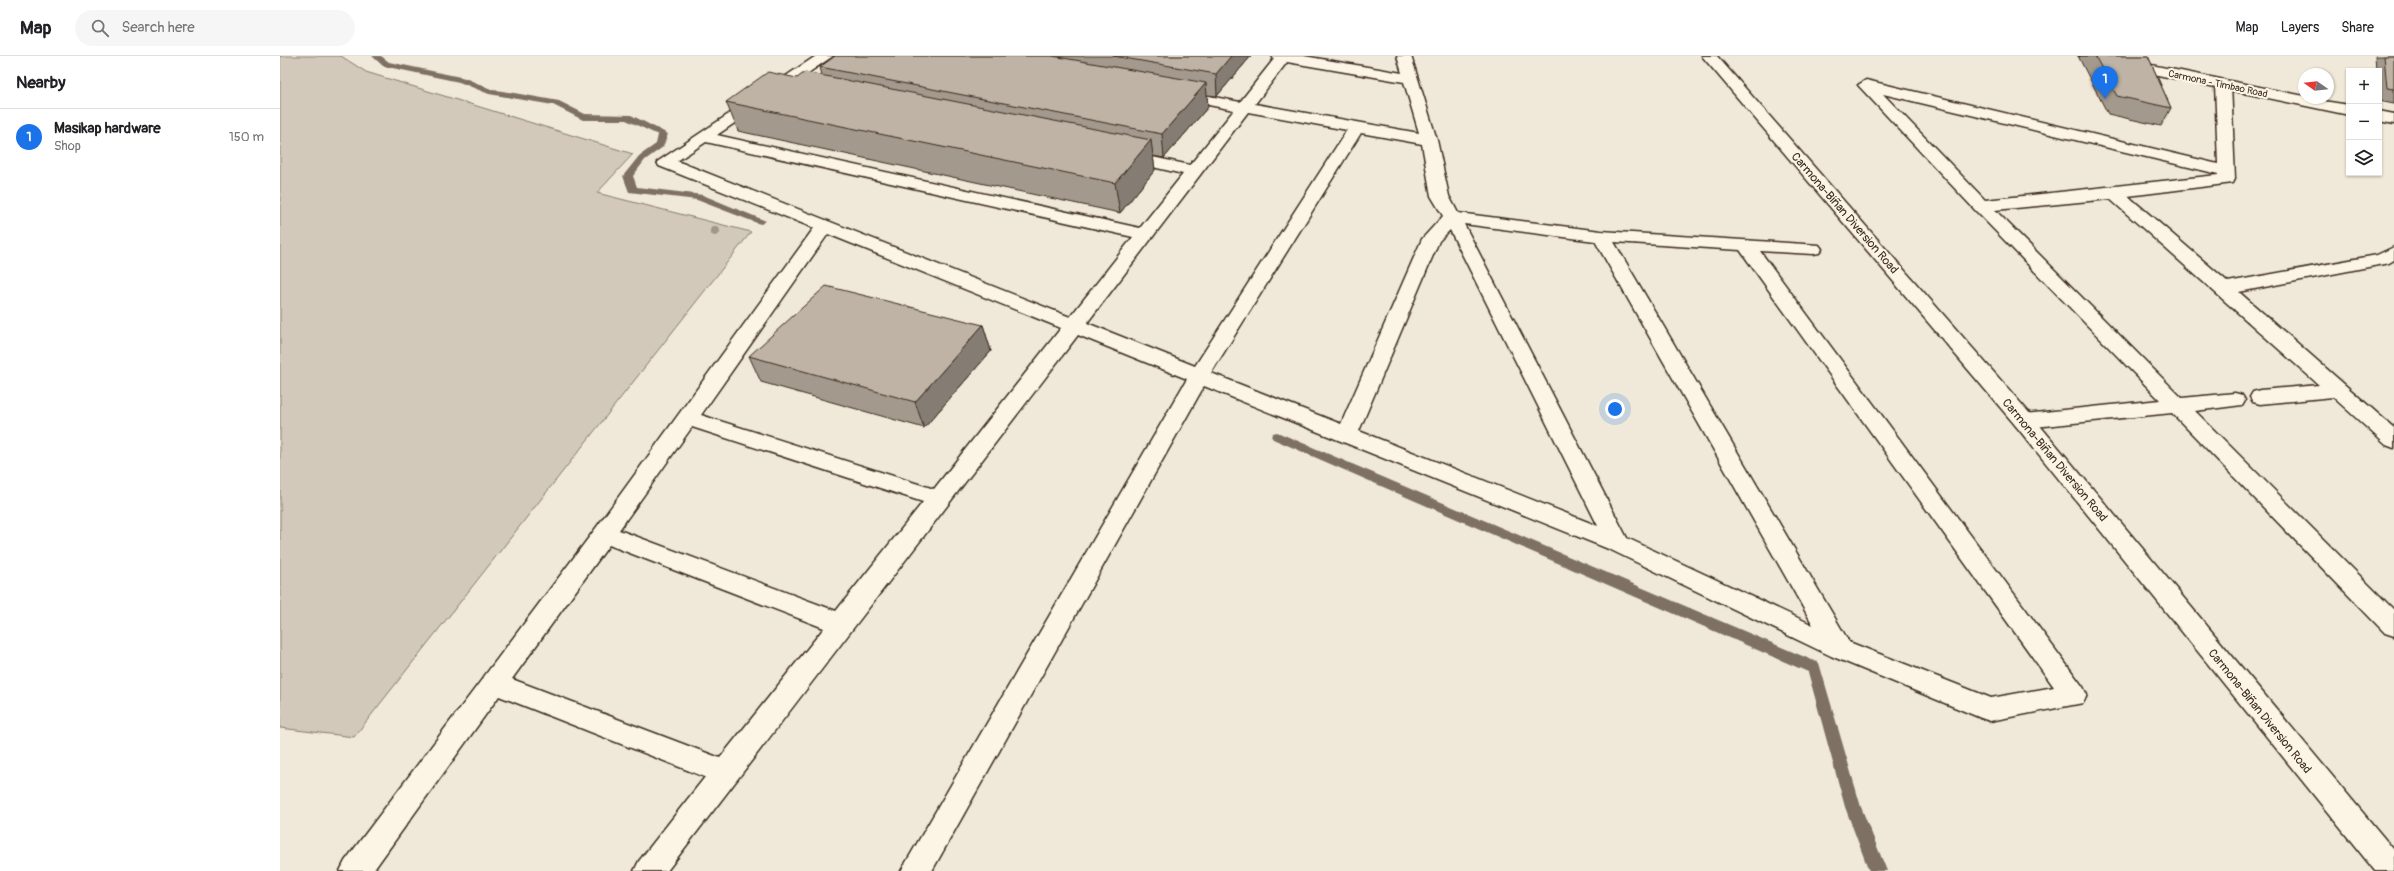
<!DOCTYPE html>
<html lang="en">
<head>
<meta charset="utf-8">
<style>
	:root { --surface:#fff; --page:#f6f6f6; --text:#202124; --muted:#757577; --line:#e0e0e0; --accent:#1a73e8 }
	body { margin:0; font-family:Pangolin,sans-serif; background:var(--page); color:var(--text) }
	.controls { position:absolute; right:12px; top:12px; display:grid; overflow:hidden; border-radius:0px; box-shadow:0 1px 3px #0004 }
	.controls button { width:36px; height:36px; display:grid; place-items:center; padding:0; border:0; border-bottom:1px solid var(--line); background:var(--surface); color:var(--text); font:20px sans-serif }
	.compass { position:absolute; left:2018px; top:12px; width:36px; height:36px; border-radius:50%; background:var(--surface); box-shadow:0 1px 3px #0004; rotate:284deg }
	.you { position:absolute; left:1335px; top:353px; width:14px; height:14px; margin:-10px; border:3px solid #fff; border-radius:50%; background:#1a73e8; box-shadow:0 0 0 6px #1a73e833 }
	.badge { display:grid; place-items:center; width:26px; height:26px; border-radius:50%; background:var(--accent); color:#fff; font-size:13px; font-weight:700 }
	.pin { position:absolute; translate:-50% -33px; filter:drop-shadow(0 1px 2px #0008) }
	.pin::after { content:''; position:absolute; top:21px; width:14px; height:12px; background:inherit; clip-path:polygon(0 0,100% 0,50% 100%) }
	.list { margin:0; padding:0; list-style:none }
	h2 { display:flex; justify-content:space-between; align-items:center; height:52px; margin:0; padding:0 16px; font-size:17px }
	h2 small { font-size:13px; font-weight:400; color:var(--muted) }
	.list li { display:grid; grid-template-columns:26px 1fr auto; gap:12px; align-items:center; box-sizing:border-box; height:56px; padding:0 16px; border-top:1px solid var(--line) }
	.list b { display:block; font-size:15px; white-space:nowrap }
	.list p { margin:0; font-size:13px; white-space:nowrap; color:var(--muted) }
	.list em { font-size:13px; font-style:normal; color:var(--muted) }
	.icon { flex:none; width:22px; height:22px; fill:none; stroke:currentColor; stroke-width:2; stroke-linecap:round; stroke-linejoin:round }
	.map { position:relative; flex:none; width:2114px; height:815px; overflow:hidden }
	header { display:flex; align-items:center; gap:24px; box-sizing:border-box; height:56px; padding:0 20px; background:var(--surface); border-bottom:1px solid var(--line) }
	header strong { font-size:19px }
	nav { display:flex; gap:22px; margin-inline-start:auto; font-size:14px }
	.search { width:280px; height:36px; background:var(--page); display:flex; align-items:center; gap:10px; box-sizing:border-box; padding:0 14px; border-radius:22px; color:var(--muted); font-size:15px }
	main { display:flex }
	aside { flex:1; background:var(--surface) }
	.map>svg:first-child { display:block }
	.green { fill:#d2c9ba; stroke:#867a6c }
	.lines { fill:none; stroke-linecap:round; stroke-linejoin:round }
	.stream { fill:#7e7163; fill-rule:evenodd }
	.minor-casing { stroke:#3b2a1e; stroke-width:3 }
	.major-casing { stroke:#3b2a1e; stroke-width:3 }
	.minor { fill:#fcf5e5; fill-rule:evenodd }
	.major { fill:#fcf5e5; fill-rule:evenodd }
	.tree { fill:#a19688 }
	.wall { fill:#a39a8d; stroke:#3b2a1e }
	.shaded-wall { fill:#857d73; stroke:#3b2a1e }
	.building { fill:#beb3a4; stroke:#3b2a1e }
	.labels { text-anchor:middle; stroke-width:4; stroke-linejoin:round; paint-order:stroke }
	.far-street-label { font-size:10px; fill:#3b2a1e; stroke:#fcf5e5 }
	.street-label { font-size:12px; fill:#3b2a1e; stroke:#fcf5e5 }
</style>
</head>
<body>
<header>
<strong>Map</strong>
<div class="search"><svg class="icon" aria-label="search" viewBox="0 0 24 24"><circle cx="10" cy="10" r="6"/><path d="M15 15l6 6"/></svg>Search here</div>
<nav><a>Map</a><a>Layers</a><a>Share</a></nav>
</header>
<main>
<aside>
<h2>Nearby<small></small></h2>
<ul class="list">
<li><span class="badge">1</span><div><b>Masikap hardware</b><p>Shop</p></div><em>150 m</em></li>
</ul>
</aside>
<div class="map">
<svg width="2114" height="815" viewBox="0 0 2114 815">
	<rect width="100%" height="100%" fill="#f0e9d9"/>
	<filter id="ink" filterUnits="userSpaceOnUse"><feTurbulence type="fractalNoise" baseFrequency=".025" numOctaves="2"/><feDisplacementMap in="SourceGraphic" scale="8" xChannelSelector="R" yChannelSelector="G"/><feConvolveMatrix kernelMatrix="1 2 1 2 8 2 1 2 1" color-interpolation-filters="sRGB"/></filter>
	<g filter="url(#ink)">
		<!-- green -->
		<path class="green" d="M0 0H61L86 16 353 98 317 137 471 176 74 681 0 672Z"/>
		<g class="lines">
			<!-- stream -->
			<g class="stream">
				<path d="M92 0H101L109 6 185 22 211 33 279 45 305 58 351 59 388 78 383 91 365 104 353 120 357 131 423 139 486 165 481 168 477 167 417 144 349 136 343 120 359 100 376 88 378 79 346 64H303L273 49 209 38 179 26 103 10Z"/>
				<path d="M997 376 1539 607 1581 751 1607 815H1589L1565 751 1528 616 993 383 991 380 993 377Z"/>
			</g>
			<!-- minor casing -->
			<g class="minor-casing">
				<g id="minor">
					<path d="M536 0H553L437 79 860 172 903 118 838 103 836 100 838 97 844 95 910 109 954 54 893 42 890 39 893 36 898 34 960 46 994 3 992 0H1024L1122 17 1117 0H1131L1157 84 1169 140 1178 157 1321 175 1539 189 1542 193 1539 197 1533 198 1480 195 1803 631 1807 639 1803 647 1710 665 1701 662 1551 600 1331 494 924 330 652 815H621L907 323 798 279 387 815H354L359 805 425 721 219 640 93 815H60L65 805 316 472 534 172 379 110 377 106ZM1007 6 1124 26 1139 77 975 48ZM968 56 1067 74 915 310 807 267ZM1081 77 1142 88 1151 140 1163 160 1142 183 1061 368 931 317ZM426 86 853 181 790 261 397 105ZM1184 168 1315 185 1533 569 1347 482ZM1170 174 1318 470 1079 375 1159 185ZM548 178 781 272 654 433 421 359ZM1334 186 1460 194 1774 631 1711 642 1569 586ZM412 371 643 446 556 555 339 474ZM329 489 544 572 440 702 232 623Z"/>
					<path d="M1943 23 1951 28 1955 123 1953 127 1848 140 1948 226 2097 199 2114 191V204L2109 207 1959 236 2114 372V392L2106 389 2053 341 1980 348 1973 346 1970 341 1973 336 1980 334 2039 329 1830 143 1715 154 1902 342 1955 337 1962 339 1965 344 1962 349 1915 355 2114 554V580L2105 577 1892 357 1744 372 1736 370 1733 365 1736 360 1744 358 1880 344 1695 154 1578 29 1586 24 1938 108 1935 28ZM1603 38 1938 118V119L1705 144Z"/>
				</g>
			</g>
			<!-- major casing -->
			<g class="major-casing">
				<g id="major">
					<path d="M1422 0H1437L1752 360 2114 794V815H2095L1736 370Z"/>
					<path d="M1799 0H1827L2024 40V42L2069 49V59L1806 4Z"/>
					<path d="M2099 55 2114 58V68L2099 65Z"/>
				</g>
			</g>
			<!-- minor -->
			<use href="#minor" class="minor"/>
			<!-- major -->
			<use href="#major" class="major"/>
		</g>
		<!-- trees -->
		<circle class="tree" cx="435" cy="175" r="5"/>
		<!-- wall -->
		<g class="wall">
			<path d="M555 0H971L937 40 927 39 928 51 884 102 873 100 875 114 840 157 458 75 446 46 517 22 542 19 540 11Z"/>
			<path d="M1800 0H1868L1891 52 1881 70 1828 58 1799 2Z"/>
			<path d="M2095 0H2114V48L2099 45V15H2096Z"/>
			<path d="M703 269 711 295 644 372 481 326 469 300Z"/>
		</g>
		<!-- shaded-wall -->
		<g class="shaded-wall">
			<path d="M951 0H971L937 40 936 18Z"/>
			<path d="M926 27 928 51 884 102 882 78Z"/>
			<path d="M871 84 875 114 840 157 835 127Z"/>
			<path d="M703 269 711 295 644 372 635 346Z"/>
		</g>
		<!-- building -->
		<g class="building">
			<path d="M555 0H772L926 27 882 78 540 11Z"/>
			<path d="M833 0H951L936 18Z"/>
			<path d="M1815 0H1868L1891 52 1837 40Z"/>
			<path d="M2104 0H2114V33L2107 32Z"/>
			<path d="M488 16 517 22 525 16 871 84 835 127 446 46Z"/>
			<path d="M546 230 703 269 635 346 469 300Z"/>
		</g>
	</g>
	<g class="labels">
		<!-- far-street labels -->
		<g class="far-street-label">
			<text transform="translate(1938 27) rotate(12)" y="4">Carmona - Timbao Road</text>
		</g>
		<!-- street labels -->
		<g class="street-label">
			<text transform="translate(1565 157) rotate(49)" y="4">Carmona-Biñan Diversion Road</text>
			<text transform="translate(1775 404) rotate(50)" y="4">Carmona-Biñan Diversion Road</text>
			<text transform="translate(1980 655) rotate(51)" y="4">Carmona-Biñan Diversion Road</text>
		</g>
	</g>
</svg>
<div class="controls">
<button>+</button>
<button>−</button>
<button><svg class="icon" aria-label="layers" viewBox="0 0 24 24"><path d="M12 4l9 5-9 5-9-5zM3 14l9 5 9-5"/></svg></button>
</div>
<svg class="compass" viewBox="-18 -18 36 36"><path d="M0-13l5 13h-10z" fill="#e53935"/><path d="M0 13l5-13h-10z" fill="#757577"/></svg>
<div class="you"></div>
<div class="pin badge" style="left:1825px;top:43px">1</div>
</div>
</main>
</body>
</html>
